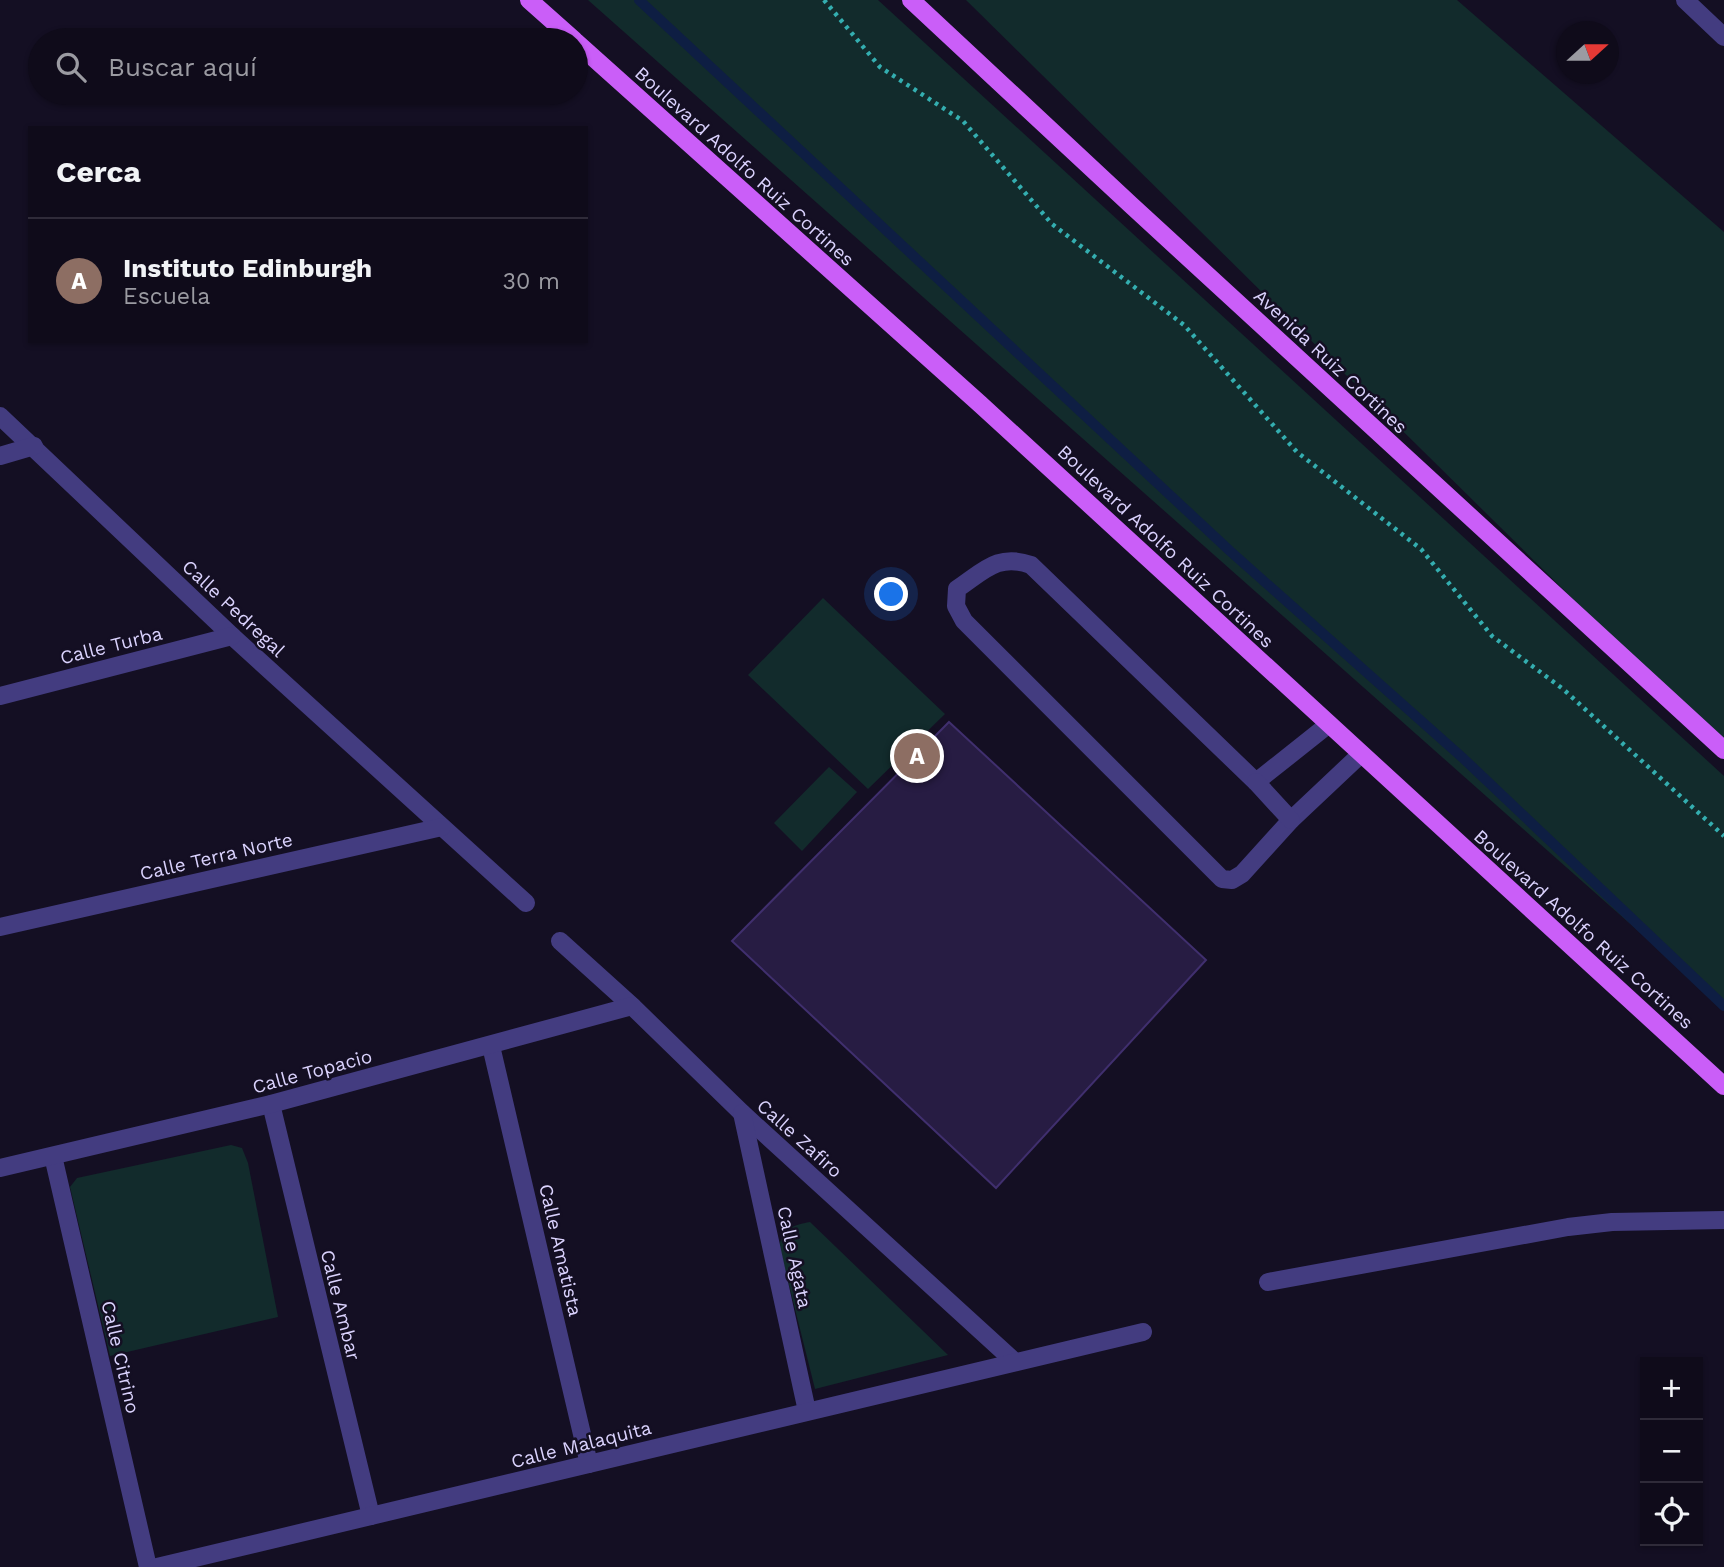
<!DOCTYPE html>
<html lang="es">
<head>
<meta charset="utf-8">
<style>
	:root { --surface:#0f0b1a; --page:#1d1927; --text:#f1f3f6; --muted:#9b9ba2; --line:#2f2b39; --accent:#0ac9f2 }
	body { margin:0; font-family:"Work Sans",sans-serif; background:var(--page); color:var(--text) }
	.controls { position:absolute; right:21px; bottom:21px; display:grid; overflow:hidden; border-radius:0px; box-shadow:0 2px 5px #0004 }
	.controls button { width:63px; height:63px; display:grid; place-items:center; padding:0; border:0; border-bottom:2px solid var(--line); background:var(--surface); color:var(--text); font:35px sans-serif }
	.compass { position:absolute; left:1556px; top:21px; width:63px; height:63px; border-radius:50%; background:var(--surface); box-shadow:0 2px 5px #0004; rotate:69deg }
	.you { position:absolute; left:892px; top:595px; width:24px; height:24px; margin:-18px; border:5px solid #fff; border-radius:50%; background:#1a73e8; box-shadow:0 0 0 10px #1a73e833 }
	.badge { display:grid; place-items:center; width:46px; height:46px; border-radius:50%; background:var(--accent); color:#fff; font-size:23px; font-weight:700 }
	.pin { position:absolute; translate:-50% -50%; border:4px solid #fff; box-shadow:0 2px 7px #0006 }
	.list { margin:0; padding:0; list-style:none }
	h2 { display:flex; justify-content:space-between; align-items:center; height:91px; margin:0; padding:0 28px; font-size:30px }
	h2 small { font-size:23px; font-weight:400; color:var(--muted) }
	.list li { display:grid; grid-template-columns:46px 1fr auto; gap:21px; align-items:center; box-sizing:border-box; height:126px; padding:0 28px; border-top:2px solid var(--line) }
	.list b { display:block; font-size:26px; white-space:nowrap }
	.list p { margin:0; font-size:23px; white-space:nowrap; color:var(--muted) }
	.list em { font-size:23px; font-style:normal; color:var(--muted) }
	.icon { flex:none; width:38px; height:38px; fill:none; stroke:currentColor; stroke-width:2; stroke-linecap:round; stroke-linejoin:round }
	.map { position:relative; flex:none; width:1724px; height:1567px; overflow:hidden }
	.search { position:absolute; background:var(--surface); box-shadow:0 2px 5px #0004; left:28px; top:28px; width:560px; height:77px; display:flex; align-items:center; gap:18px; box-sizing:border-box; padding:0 24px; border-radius:38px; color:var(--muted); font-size:26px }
	.panel { position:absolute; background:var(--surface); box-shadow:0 2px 5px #0004; left:28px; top:126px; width:560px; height:217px; border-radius:0px }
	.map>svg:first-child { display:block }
	.green { fill:#122b2c }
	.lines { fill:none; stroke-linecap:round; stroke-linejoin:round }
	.stream { stroke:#0e1e43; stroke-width:10 }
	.building { fill:#271c43; stroke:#402f6e; stroke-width:2 }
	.path { stroke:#34aeb0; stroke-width:4.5; stroke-dasharray:3.5 5; stroke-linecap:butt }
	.minor { stroke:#433c80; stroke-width:18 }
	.major { stroke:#ca5ef8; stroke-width:18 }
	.labels { text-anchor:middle; stroke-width:5; stroke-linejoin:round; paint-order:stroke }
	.street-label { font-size:19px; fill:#dad2fd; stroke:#140f23 }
</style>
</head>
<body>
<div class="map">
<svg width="1724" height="1567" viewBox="0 0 1724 1567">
	<rect width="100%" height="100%" fill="#140f23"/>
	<!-- green -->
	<g class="green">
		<path d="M588 0H878L1724 776V1007Z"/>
		<path d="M966 0H1457L1724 232V748Z"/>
		<path d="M823 598 945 714 868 789 748 675Z"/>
		<path d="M829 767 857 792 802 851 774 823Z"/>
		<path d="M231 1145 242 1148 248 1163 278 1317 110 1356 70 1187 77 1178Z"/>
		<path d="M810 1222 948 1355 815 1389 779 1245C785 1228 793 1225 810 1222Z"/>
	</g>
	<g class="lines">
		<!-- stream -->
		<path class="stream" d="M639 0 1230 551 1464 759 1724 1006"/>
	</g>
	<!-- building -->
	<path class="building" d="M949 722 1206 960 996 1188 732 941Z"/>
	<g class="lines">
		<!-- path -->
		<path class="path" d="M824 0 880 67 963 121 1052 224 1184 325 1297 452 1421 549 1492 636 1563 689 1724 836"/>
		<!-- minor -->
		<g class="minor">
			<path d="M1685 0 1724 37"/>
			<path d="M0 416 232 636 526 903"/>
			<path d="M0 456 34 446"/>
			<path d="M0 696 232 636"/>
			<path d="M1329 724 1256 782 1031 565C998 553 984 571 957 589L956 606 964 621 1222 879 1232 880 1242 874 1291 820 1361 754"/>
			<path d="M1256 782 1291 820"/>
			<path d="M0 927 442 827"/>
			<path d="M560 941 632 1006 742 1113 1015 1362"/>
			<path d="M491 1046 589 1464"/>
			<path d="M271 1104 371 1516"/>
			<path d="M742 1113 807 1411"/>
			<path d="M53 1156 148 1567"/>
			<path d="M0 1168 271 1104 632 1006"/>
			<path d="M1268 1282 1568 1227 1612 1222 1724 1220"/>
			<path d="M157 1567 1143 1332"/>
		</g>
		<!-- major -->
		<g class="major">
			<path d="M529 0 574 40"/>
			<path d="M911 0 1131 205 1724 750"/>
			<path d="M576 42 980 404 1724 1086"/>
		</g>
	</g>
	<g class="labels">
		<!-- street labels -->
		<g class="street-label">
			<text transform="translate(745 166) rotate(42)" y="7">Boulevard Adolfo Ruiz Cortines</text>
			<text transform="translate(1331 361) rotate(43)" y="7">Avenida Ruiz Cortines</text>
			<text transform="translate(1166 546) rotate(43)" y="7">Boulevard Adolfo Ruiz Cortines</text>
			<text transform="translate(234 608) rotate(43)" y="7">Calle Pedregal</text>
			<text transform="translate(111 645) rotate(-14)" y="7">Calle Turba</text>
			<text transform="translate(216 856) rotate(-13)" y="7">Calle Terra Norte</text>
			<text transform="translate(1584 929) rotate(42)" y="7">Boulevard Adolfo Ruiz Cortines</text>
			<text transform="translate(312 1071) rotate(-15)" y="7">Calle Topacio</text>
			<text transform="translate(800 1138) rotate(42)" y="7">Calle Zafiro</text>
			<text transform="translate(561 1250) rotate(77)" y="7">Calle Amatista</text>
			<text transform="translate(795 1257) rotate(78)" y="7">Calle Agata</text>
			<text transform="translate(341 1305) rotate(76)" y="7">Calle Ambar</text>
			<text transform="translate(121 1357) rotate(77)" y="7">Calle Citrino</text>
			<text transform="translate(581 1444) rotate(-14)" y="7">Calle Malaquita</text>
		</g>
	</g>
</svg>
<div class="controls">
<button>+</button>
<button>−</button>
<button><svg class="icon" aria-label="locate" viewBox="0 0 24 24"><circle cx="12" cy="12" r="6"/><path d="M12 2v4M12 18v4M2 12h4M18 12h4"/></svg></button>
</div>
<svg class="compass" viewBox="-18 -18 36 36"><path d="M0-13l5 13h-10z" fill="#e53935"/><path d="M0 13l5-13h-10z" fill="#9b9ba2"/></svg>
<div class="you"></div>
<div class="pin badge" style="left:917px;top:756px;background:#8d6e63">A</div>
<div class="search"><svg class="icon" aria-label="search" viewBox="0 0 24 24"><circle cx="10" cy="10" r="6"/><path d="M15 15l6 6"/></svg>Buscar aquí</div>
<section class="panel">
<h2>Cerca<small></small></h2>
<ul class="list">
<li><span class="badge" style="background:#8d6e63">A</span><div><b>Instituto Edinburgh</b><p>Escuela</p></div><em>30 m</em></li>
</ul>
</section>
</div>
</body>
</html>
